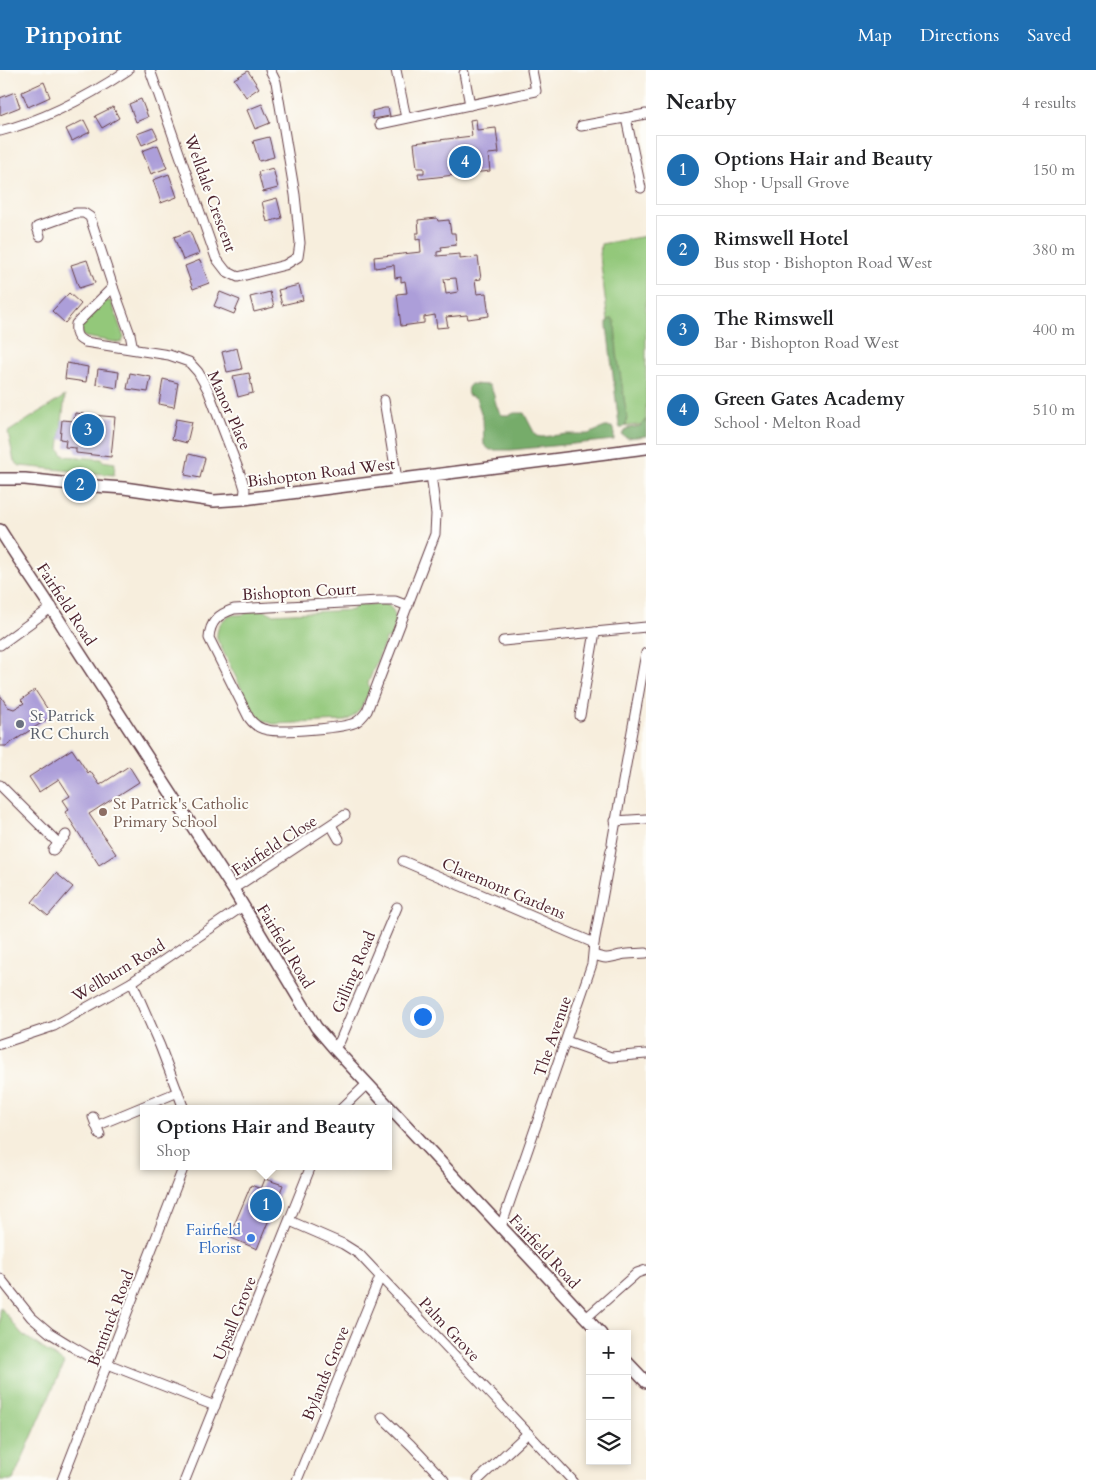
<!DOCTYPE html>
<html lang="en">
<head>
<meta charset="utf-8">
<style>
	:root { --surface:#fff; --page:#f6f6f6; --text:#202124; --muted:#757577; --line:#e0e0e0; --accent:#1f6fb2 }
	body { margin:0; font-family:Cardo,serif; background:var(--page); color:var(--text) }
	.controls { position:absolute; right:15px; bottom:15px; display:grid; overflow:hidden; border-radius:0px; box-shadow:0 2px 8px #0003 }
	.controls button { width:45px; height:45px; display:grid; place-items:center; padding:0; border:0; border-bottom:1px solid var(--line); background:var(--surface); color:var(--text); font:25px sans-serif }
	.you { position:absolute; left:422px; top:946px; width:18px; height:18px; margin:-12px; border:4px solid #fff; border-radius:50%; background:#1a73e8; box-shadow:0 0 0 8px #1a73e833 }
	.badge { display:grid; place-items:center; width:32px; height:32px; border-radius:50%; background:var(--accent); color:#fff; font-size:16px; font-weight:700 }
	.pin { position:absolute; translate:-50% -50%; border:2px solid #fff; box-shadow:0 1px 5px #0006 }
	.popup { position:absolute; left:140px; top:1035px; width:252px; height:65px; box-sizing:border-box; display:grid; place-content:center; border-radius:0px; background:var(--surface); filter:drop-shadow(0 1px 4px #0005); font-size:16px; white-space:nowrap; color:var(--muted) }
	.popup b { font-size:19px; color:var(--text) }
	.popup::after { content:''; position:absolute; left:50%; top:100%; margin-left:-10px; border:10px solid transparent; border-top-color:var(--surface) }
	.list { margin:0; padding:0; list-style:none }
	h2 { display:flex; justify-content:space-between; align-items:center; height:65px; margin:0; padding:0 20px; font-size:21px }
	h2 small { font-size:16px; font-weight:400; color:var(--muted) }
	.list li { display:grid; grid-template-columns:32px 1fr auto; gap:15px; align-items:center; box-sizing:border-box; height:70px; margin:0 10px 10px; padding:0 10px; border:1px solid var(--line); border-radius:0px }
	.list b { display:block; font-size:19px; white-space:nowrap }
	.list p { margin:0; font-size:16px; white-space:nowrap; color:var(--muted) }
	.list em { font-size:16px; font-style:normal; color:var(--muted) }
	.icon { flex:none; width:28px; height:28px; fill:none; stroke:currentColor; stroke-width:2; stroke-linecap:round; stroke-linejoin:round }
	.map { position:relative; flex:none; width:646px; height:1410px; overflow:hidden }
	header { display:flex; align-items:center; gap:30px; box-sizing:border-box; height:70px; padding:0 25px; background:var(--accent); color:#fff }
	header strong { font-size:24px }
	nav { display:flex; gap:28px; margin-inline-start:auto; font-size:18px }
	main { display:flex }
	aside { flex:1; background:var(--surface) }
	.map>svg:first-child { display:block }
	.green { fill:#93c87a; stroke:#6e7452 }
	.forest { fill:#76ac6a; stroke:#60664a }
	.building { fill:#ac9ed9; fill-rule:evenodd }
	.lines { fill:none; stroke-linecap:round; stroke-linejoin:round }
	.minor-casing { stroke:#643e46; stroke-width:11 }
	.tertiary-casing { stroke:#643e46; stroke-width:14 }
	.minor { stroke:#fff; stroke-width:9 }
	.tertiary { stroke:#fff; stroke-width:11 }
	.worship-dot { fill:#6b7280; stroke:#fdfcf7; stroke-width:2 }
	.education-dot { fill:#8d6e63; stroke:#fdfcf7; stroke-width:2 }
	.shop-dot { fill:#3f7fe0; stroke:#fdfcf7; stroke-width:2 }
	.labels { text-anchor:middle; stroke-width:4; stroke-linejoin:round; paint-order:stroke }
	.street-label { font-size:16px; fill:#4a1f2b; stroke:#fdfcf7 }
	.worship-label { font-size:16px; fill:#5b616d; stroke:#fdfcf7; text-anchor:start }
	.education-label { font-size:16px; fill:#785e54; stroke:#fdfcf7; text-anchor:start }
	.shop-label { font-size:16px; fill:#366cbe; stroke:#fdfcf7; text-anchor:end }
</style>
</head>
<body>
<header>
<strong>Pinpoint</strong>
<nav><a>Map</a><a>Directions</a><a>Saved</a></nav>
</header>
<main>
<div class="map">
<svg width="646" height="1410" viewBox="0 0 646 1410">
	<rect width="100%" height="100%" fill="#fdfcf7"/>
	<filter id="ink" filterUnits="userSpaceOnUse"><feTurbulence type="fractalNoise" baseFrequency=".02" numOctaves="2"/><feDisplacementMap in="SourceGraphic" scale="10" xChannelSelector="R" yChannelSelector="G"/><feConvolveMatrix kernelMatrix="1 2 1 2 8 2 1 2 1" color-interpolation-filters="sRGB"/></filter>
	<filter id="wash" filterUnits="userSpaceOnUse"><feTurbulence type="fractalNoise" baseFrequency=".0096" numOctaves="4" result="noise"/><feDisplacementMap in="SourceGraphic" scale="20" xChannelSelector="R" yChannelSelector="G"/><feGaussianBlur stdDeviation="1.12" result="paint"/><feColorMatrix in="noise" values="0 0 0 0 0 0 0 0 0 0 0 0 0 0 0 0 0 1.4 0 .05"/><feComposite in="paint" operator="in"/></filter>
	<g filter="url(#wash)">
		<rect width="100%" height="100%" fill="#f7eedd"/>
		<!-- green -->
		<g class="green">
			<path d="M646 166V354L621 357 600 187 601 174Z"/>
			<path d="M105 231H111L124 268 121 273 85 267 81 264 80 258 81 255Z"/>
			<path d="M65 326 59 379 64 386 102 389V391L115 393 114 405 20 396 14 391 8 362Z"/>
			<path d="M385 534C400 540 395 556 391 568L386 569 368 613 370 619C364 632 359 647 344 651L273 654 262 650 251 638 217 569C216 558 221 548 233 545 237 545 241 545 245 544 253 540 264 538 272 544L353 540 356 535Z"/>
			<path d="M0 1237 22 1264 64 1293 13 1410H0Z"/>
		</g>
		<!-- forest -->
		<g class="forest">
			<path d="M610 249H613L615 252 617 283 627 347 626 355 623 358H620L619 355 607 256V252Z"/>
			<path d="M471 314 489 315C497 326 493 335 502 345H510L514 343H524L536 366 542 367 567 364H588L605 357H612L614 362V370L511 380H490L484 375 483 349 476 328 468 325C467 320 467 317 471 314Z"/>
			<path d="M646 349V366L628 368 622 365C625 356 633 358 640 356Z"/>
		</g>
		<g id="blocks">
			<!-- building -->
			<g class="building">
				<path d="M248 1 259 18 246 27 234 9Z"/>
				<path d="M44 12 50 27 28 37 22 22Z"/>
				<path d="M15 22 20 37 0 45V28Z"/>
				<path d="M141 29 148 47 136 52 129 34Z"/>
				<path d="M262 34 270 53 255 59 247 40Z"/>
				<path d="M113 37 119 48 102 58 95 46Z"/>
				<path d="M384 38H388L390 46 373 49 372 41Z"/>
				<path d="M476 49 477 60 496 58 499 83 488 84 490 101 419 109 418 103H424V98H417L414 73 472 66 470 50Z"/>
				<path d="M84 50 90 62 72 71 66 59Z"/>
				<path d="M153 58 158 68 142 75 137 64Z"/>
				<path d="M269 67 274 87 259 91 253 71Z"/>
				<path d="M158 75 167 98 151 104 142 81Z"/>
				<path d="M273 98 278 118 263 122 258 102Z"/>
				<path d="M169 104 177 127 161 133 153 110Z"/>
				<path d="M277 128 282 148 267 152 262 132Z"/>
				<path d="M437 148 438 151 449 150 451 163H455L456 175 441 177 442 181 437 182V186L460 184V189L478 187 481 209 475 210 477 224 486 223 489 246 468 249 467 245 446 247 448 257 437 258 435 245 424 247V253L401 256 397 224 407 223 405 211 401 212V207L395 208 394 195 375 198 374 187 421 182 420 169 416 170V163H419L418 150ZM456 208 458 222 446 224 444 209Z"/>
				<path d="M190 161 199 184 183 190 174 167Z"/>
				<path d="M87 190 95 213 79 218 71 195Z"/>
				<path d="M200 190 209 213 193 219 185 196Z"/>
				<path d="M299 215 303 230 282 235 278 220Z"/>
				<path d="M220 222 240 230 234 244 214 236Z"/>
				<path d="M270 222 274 237 254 242 250 227Z"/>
				<path d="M69 223 81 234 65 253 52 241Z"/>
				<path d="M237 278 242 299 227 302 222 282Z"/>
				<path d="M67 293 88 297 86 312 65 309Z"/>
				<path d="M98 299 119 302 117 318 96 314Z"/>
				<path d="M130 303 151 307 148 322 127 319Z"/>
				<path d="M249 303 253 323 238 327 233 306Z"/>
				<path d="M163 309 178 313 174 337 159 334Z"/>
				<path d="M75 343 85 344 84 351 90 352 91 345 115 347 111 387 76 383V378L65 377 66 370 60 369 62 350 74 351Z"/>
				<path d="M176 349 192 352 187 373 172 369Z"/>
				<path d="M189 384 205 388 200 408 185 405Z"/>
				<path d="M35 620 52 646 6 676H0V625L8 637 14 639 24 633 21 630Z"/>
				<path d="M72 679 88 703 90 701 100 715 129 696 139 712 89 744 116 784 99 795 65 742 69 739 63 730 70 726 59 709 39 722 29 707Z"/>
				<path d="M56 803 73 817 48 846 32 832Z"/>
				<path d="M265 1109 283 1115 257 1179 229 1167 251 1115 261 1119Z"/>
			</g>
		</g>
	</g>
	<g filter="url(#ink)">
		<use href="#blocks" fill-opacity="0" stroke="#643e46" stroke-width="1"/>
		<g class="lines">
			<!-- minor casing -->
			<g class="minor-casing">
				<g id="minor">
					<path d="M150 0 216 188 226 201 238 207 285 195 298 187 300 173 295 125 276 12 270 0"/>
					<path d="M396 0 406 48"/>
					<path d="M464 3 470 35"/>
					<path d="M626 48 641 118"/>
					<path d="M380 54 536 21 532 0"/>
					<path d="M581 56 646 44"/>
					<path d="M0 61C46 50 89 26 128 0"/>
					<path d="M40 166 37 157 76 143H84L90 147 113 217 76 254C75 263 76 268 85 272L169 285 189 292 198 302 208 320 242 409 245 419 244 429"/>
					<path d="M113 217 130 264 133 279"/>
					<path d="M384 330 397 409"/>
					<path d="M408 536 395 531H379L234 539C219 544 210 551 209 568L249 648C254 655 260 659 268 660 280 663 347 658 356 652 360 650 364 645 367 641L435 464 436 444 431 404"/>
					<path d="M503 571 646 557"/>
					<path d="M0 575 52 537"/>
					<path d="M580 646 595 562"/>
					<path d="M0 715 58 773"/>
					<path d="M615 751 646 749"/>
					<path d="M331 755 339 769"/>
					<path d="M612 773 646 583"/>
					<path d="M53 780 66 765"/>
					<path d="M403 791 594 873"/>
					<path d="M233 819 345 745"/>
					<path d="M594 885C609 890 607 888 621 885 629 883 638 884 646 883"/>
					<path d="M132 912 160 976 184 1039"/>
					<path d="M566 971 611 987 646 984"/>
					<path d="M0 974 54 956 132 912 243 836"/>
					<path d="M334 978 340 971 397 837"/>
					<path d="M341 1039 367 1014"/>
					<path d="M93 1047 100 1065"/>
					<path d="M96 1056 178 1022"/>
					<path d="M290 1151 343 1174 359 1184 572 1410"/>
					<path d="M501 1157 592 894 594 873 611 780"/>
					<path d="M0 1208 31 1247 50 1263 71 1276 90 1287 215 1336"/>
					<path d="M586 1248 637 1203 646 1200"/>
					<path d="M382 1347 411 1375 444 1410"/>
					<path d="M62 1410 184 1096"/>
					<path d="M185 1410 311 1096"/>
					<path d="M297 1410 380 1207"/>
					<path d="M478 1410 528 1363"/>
				</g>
			</g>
			<!-- tertiary casing -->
			<g class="tertiary-casing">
				<g id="tertiary">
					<path d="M0 409H25L80 415 124 418 214 431 244 429 646 378"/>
					<path d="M0 460C23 497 48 531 70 568L233 819 316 957 334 978 601 1264"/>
					<path d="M627 1292 646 1312"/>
				</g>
			</g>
			<!-- minor -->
			<use href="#minor" class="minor"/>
			<!-- tertiary -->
			<use href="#tertiary" class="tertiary"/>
		</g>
	</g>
	<!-- markers -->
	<circle class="worship-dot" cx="20" cy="654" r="5"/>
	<circle class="education-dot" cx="103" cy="742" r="5"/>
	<circle class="shop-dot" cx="251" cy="1168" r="5"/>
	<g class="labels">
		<!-- street labels -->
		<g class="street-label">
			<text transform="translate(211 123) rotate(70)" y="6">Welldale Crescent</text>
			<text transform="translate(230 340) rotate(66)" y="6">Manor Place</text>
			<text transform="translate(321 402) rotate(-7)" y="6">Bishopton Road West</text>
			<text transform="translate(299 521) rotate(-3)" y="6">Bishopton Court</text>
			<text transform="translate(67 534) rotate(57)" y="6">Fairfield Road</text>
			<text transform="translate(274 775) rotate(-33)" y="6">Fairfield Close</text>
			<text transform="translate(504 818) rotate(23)" y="6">Claremont Gardens</text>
			<text transform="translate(286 876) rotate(59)" y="6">Fairfield Road</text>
			<text transform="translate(118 900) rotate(-31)" y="6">Wellburn Road</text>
			<text transform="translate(353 902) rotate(-67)" y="6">Gilling Road</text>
			<text transform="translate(552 966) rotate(-71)" y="6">The Avenue</text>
			<text transform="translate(545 1181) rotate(47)" y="6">Fairfield Road</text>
			<text transform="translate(110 1248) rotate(-69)" y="6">Bentinck Road</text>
			<text transform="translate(234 1248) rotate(-68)" y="6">Upsall Grove</text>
			<text transform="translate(450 1259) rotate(47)" y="6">Palm Grove</text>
			<text transform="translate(325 1303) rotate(-68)" y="6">Bylands Grove</text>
		</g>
		<!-- worship labels -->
		<g class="worship-label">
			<text x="30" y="651">St Patrick<tspan x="30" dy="18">RC Church</tspan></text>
		</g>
		<!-- education labels -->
		<g class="education-label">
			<text x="113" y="739">St Patrick's Catholic<tspan x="113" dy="18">Primary School</tspan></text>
		</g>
		<!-- shop labels -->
		<g class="shop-label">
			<text x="241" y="1165">Fairfield<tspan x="241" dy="18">Florist</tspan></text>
		</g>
	</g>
</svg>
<div class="controls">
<button>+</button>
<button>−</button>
<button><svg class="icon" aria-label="layers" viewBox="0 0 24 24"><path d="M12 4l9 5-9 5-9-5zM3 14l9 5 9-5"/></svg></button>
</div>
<div class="you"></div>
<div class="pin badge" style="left:266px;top:1135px">1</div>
<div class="popup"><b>Options Hair and Beauty</b>Shop</div>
<div class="pin badge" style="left:80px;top:415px">2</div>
<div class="pin badge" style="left:88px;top:360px">3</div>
<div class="pin badge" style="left:465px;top:92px">4</div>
</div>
<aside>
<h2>Nearby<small>4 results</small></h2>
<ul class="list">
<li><span class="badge">1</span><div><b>Options Hair and Beauty</b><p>Shop · Upsall Grove</p></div><em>150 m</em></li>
<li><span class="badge">2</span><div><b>Rimswell Hotel</b><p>Bus stop · Bishopton Road West</p></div><em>380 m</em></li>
<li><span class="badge">3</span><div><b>The Rimswell</b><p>Bar · Bishopton Road West</p></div><em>400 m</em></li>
<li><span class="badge">4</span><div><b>Green Gates Academy</b><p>School · Melton Road</p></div><em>510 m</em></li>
</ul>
</aside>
</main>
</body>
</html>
